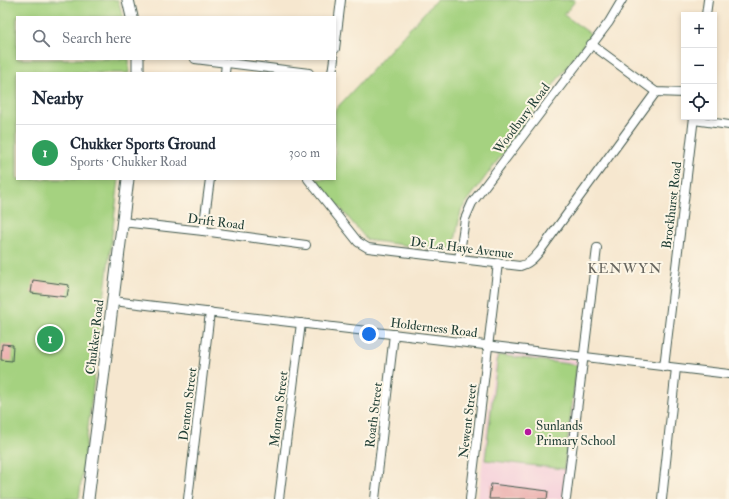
<!DOCTYPE html>
<html lang="en">
<head>
<meta charset="utf-8">
<style>
	:root { --surface:#fff; --page:#f2f2f3; --text:#1f2937; --muted:#747a83; --line:#e0e1e3; --accent:#d93025 }
	body { margin:0; font-family:"IM FELL Double Pica",serif; background:var(--page); color:var(--text) }
	.controls { position:absolute; right:12px; top:12px; display:grid; overflow:hidden; border-radius:0px; box-shadow:0 2px 6px #0003 }
	.controls button { width:36px; height:36px; display:grid; place-items:center; padding:0; border:0; border-bottom:1px solid var(--line); background:var(--surface); color:var(--text); font:20px sans-serif }
	.you { position:absolute; left:369px; top:334px; width:14px; height:14px; margin:-10px; border:3px solid #fff; border-radius:50%; background:#1a73e8; box-shadow:0 0 0 6px #1a73e833 }
	.badge { display:grid; place-items:center; width:26px; height:26px; border-radius:50%; background:var(--accent); color:#fff; font-size:13px; font-weight:700 }
	.pin { position:absolute; translate:-50% -50%; border:2px solid #fff; box-shadow:0 1px 4px #0006 }
	.list { margin:0; padding:0; list-style:none }
	h2 { display:flex; justify-content:space-between; align-items:center; height:52px; margin:0; padding:0 16px; font-size:17px }
	h2 small { font-size:13px; font-weight:400; color:var(--muted) }
	.list li { display:grid; grid-template-columns:26px 1fr auto; gap:12px; align-items:center; box-sizing:border-box; height:56px; padding:0 16px; border-top:1px solid var(--line) }
	.list b { display:block; font-size:15px; white-space:nowrap }
	.list p { margin:0; font-size:13px; white-space:nowrap; color:var(--muted) }
	.list em { font-size:13px; font-style:normal; color:var(--muted) }
	.icon { flex:none; width:22px; height:22px; fill:none; stroke:currentColor; stroke-width:2; stroke-linecap:round; stroke-linejoin:round }
	.map { position:relative; flex:none; width:729px; height:499px; overflow:hidden }
	.search { position:absolute; background:var(--surface); box-shadow:0 2px 6px #0003; left:16px; top:16px; width:320px; height:44px; display:flex; align-items:center; gap:10px; box-sizing:border-box; padding:0 14px; border-radius:0px; color:var(--muted); font-size:15px }
	.panel { position:absolute; background:var(--surface); box-shadow:0 2px 6px #0003; left:16px; top:72px; width:320px; height:108px; border-radius:0px }
	.map>svg:first-child { display:block }
	.built { fill:#f5cfda }
	.green { fill:#a5d280; stroke:#62885a }
	.building { fill:#ebaead }
	.lines { fill:none; stroke-linecap:round; stroke-linejoin:round }
	.street-casing { stroke:#3f564b; stroke-width:10 }
	.secondary-casing { stroke:#3f564b; stroke-width:13 }
	.street { stroke:#fff; stroke-width:8 }
	.secondary { stroke:#fff; stroke-width:11 }
	.poi-dot { fill:#b5179e; stroke:#fcf5e5; stroke-width:1.5 }
	.labels { text-anchor:middle; stroke-width:4; stroke-linejoin:round; paint-order:stroke }
	.street-label { font-size:13px; fill:#1f3d34; stroke:#fcf5e5 }
	.poi-label { font-size:13px; fill:#1f3d34; stroke:#fcf5e5; text-anchor:start }
	.neighbourhood-label { font-size:14px; letter-spacing:1px; fill:#66655e; stroke:#fcf5e5 }
</style>
</head>
<body>
<div class="map">
<svg width="729" height="499" viewBox="0 0 729 499">
	<rect width="100%" height="100%" fill="#fcf5e5"/>
	<filter id="ink" filterUnits="userSpaceOnUse"><feTurbulence type="fractalNoise" baseFrequency=".025" numOctaves="2"/><feDisplacementMap in="SourceGraphic" scale="8" xChannelSelector="R" yChannelSelector="G"/><feConvolveMatrix kernelMatrix="1 2 1 2 8 2 1 2 1" color-interpolation-filters="sRGB"/></filter>
	<filter id="wash" filterUnits="userSpaceOnUse"><feTurbulence type="fractalNoise" baseFrequency=".012" numOctaves="4" result="noise"/><feDisplacementMap in="SourceGraphic" scale="16" xChannelSelector="R" yChannelSelector="G"/><feGaussianBlur stdDeviation="0.9" result="paint"/><feColorMatrix in="noise" values="0 0 0 0 0 0 0 0 0 0 0 0 0 0 0 0 0 1.4 0 .05"/><feComposite in="paint" operator="in"/></filter>
	<g filter="url(#wash)">
		<rect width="100%" height="100%" fill="#f6e7cf"/>
		<!-- built -->
		<path class="built" d="M500 351 575 360 579 365 563 499H478L495 356Z"/>
		<!-- green -->
		<g class="green">
			<path d="M0 0H118L123 17H17V59H129V73H17V179H119L79 499H0Z"/>
			<path d="M436 0H575V1L564 15 591 34 461 210 454 246 448 251 367 240 316 179H335V110Z"/>
			<path d="M498 355 577 365 564 469 485 460Z"/>
		</g>
		<g id="blocks">
			<!-- building -->
			<g class="building">
				<path d="M33 280 69 285 67 297 31 293Z"/>
				<path d="M2 344 13 345 12 361 1 360Z"/>
				<path d="M491 484 548 491 547 499H489Z"/>
			</g>
		</g>
	</g>
	<g filter="url(#ink)">
		<use href="#blocks" fill-opacity="0" stroke="#3f564b" stroke-width="1"/>
		<g class="lines">
			<!-- street casing -->
			<g class="street-casing">
				<g id="street">
					<path d="M706 15 708 0"/>
					<path d="M591 44 656 92 684 93"/>
					<path d="M335 49 341 0"/>
					<path d="M195 59 309 73"/>
					<path d="M225 73 226 63"/>
					<path d="M332 73 334 59"/>
					<path d="M694 120 729 125"/>
					<path d="M308 179 358 242 368 248 520 266C529 264 534 258 540 251L656 92"/>
					<path d="M122 222 203 231 306 245"/>
					<path d="M203 231 210 179"/>
					<path d="M459 259 465 219 472 203 609 22 622 0"/>
					<path d="M113 301 729 374"/>
					<path d="M664 367 694 117"/>
					<path d="M188 499 210 312"/>
					<path d="M279 499 301 323"/>
					<path d="M375 499 394 334"/>
					<path d="M470 499 498 263"/>
					<path d="M566 499 597 248"/>
					<path d="M662 499 676 368"/>
				</g>
			</g>
			<!-- secondary casing -->
			<g class="secondary-casing">
				<g id="secondary">
					<path d="M128 0 132 17"/>
					<path d="M138 59V73"/>
					<path d="M88 499 128 179"/>
				</g>
			</g>
			<!-- street -->
			<use href="#street" class="street"/>
			<!-- secondary -->
			<use href="#secondary" class="secondary"/>
		</g>
	</g>
	<!-- markers -->
	<circle class="poi-dot" cx="528" cy="432" r="4"/>
	<g class="labels">
		<!-- street labels -->
		<g class="street-label">
			<text transform="translate(521 118) rotate(-53)" y="5">Woodbury Road</text>
			<text transform="translate(671 205) rotate(-83)" y="5">Brockhurst Road</text>
			<text transform="translate(216 221) rotate(7)" y="5">Drift Road</text>
			<text transform="translate(462 247) rotate(7)" y="5">De La Haye Avenue</text>
			<text transform="translate(434 327) rotate(7)" y="5">Holderness Road</text>
			<text transform="translate(94 337) rotate(-83)" y="5">Chukker Road</text>
			<text transform="translate(187 404) rotate(-83)" y="5">Denton Street</text>
			<text transform="translate(278 409) rotate(-83)" y="5">Monton Street</text>
			<text transform="translate(373 415) rotate(-83)" y="5">Roath Street</text>
			<text transform="translate(467 421) rotate(-83)" y="5">Newent Street</text>
		</g>
		<!-- poi labels -->
		<g class="poi-label">
			<text x="536" y="430">Sunlands<tspan x="536" dy="15">Primary School</tspan></text>
		</g>
		<!-- neighbourhood labels -->
		<g class="neighbourhood-label">
			<text x="625" y="273">KENWYN</text>
		</g>
	</g>
</svg>
<div class="controls">
<button>+</button>
<button>−</button>
<button><svg class="icon" aria-label="locate" viewBox="0 0 24 24"><circle cx="12" cy="12" r="6"/><path d="M12 2v4M12 18v4M2 12h4M18 12h4"/></svg></button>
</div>
<div class="you"></div>
<div class="pin badge" style="left:50px;top:339px;background:#2e9e5b">1</div>
<div class="search"><svg class="icon" aria-label="search" viewBox="0 0 24 24"><circle cx="10" cy="10" r="6"/><path d="M15 15l6 6"/></svg>Search here</div>
<section class="panel">
<h2>Nearby<small></small></h2>
<ul class="list">
<li><span class="badge" style="background:#2e9e5b">1</span><div><b>Chukker Sports Ground</b><p>Sports · Chukker Road</p></div><em>300 m</em></li>
</ul>
</section>
</div>
</body>
</html>
